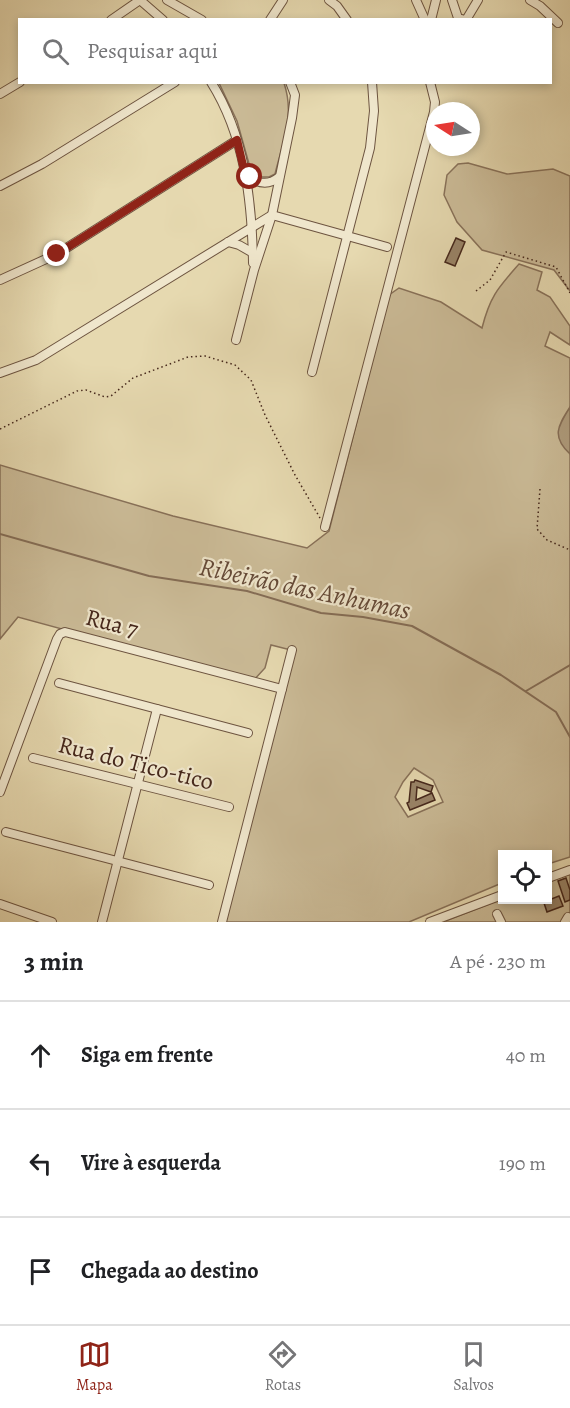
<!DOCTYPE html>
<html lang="pt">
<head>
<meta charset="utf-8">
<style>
	:root { --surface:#fff; --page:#f6f6f6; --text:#202124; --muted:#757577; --line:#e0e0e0; --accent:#8f2418 }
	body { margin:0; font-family:Alegreya,serif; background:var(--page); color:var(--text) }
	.controls { position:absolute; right:18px; bottom:18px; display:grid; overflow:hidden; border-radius:0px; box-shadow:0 3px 9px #0003 }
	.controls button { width:54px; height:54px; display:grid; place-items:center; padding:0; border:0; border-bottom:2px solid var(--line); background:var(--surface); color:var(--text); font:30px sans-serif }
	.compass { position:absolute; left:426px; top:102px; width:54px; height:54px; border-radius:50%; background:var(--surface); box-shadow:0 3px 9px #0003; rotate:282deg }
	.stop { position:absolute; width:18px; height:18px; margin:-14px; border:4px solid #8f2418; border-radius:50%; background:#fff }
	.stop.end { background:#8f2418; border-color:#fff; box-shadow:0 2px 6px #0008 }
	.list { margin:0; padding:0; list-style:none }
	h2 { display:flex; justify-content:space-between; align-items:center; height:78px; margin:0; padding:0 24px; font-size:26px }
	h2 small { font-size:20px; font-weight:400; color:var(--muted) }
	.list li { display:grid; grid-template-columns:39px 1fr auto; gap:18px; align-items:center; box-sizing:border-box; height:108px; padding:0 24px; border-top:2px solid var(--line) }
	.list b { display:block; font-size:22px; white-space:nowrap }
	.list em { font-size:20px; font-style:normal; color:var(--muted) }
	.icon { flex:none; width:33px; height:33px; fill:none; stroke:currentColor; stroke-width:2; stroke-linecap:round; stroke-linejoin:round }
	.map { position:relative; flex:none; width:570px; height:922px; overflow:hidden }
	.search { position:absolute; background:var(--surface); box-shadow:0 3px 9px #0003; left:18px; right:18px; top:18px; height:66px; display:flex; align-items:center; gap:15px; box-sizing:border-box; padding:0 21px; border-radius:0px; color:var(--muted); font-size:22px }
	.sheet { height:402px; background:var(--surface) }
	nav { display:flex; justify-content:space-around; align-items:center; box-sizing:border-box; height:84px; border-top:2px solid var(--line); background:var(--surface); font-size:16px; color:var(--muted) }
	nav a { display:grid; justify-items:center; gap:3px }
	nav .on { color:var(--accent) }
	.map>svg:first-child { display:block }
	.green { fill:#cbbb97; stroke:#887159; stroke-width:1.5; fill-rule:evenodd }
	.water { fill:#af9c7d; stroke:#856d56; stroke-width:1.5 }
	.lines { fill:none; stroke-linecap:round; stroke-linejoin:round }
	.stream { stroke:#856d56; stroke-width:2 }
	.building { fill:#998468; stroke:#45271b; stroke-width:1.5 }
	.minor-casing { stroke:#6d5440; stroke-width:10 }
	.path { stroke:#45271b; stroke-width:1.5; stroke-dasharray:1.5 3; stroke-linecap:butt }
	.minor { stroke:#efe6cc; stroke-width:8 }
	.route { stroke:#8f2418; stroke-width:8 }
	.labels { text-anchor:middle; stroke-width:4.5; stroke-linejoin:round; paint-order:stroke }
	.street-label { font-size:24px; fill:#45271b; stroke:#efe6cc }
	.water-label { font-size:26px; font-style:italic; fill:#654a38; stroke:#efe6cc }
</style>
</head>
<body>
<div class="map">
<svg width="570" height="922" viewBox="0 0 570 922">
	<rect width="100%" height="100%" fill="#e6d9b0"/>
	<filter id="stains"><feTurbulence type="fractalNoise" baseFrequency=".00333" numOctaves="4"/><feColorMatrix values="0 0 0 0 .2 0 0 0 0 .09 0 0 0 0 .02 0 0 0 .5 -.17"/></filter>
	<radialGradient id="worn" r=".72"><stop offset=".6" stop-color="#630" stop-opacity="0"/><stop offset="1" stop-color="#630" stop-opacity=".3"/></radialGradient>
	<!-- green -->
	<g class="green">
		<path d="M219 83H284C295 116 283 141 275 174L269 177H262L251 171 237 121Z"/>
		<path d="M468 163 507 174 553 169 570 176V291L554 270 482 250 457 222 444 195 447 175 458 164Z"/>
		<path d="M519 264 542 272 537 290 550 297 570 326V345L550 332 545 346 570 358V857L548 864V854H502V883L409 922H222L291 650 271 645 265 668 253 681 18 617 0 639V465L173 516 307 548 329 531 389 295 399 288 441 302 482 328C490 296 498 288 519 264ZM414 768 433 780 443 802 408 817 395 797 403 782Z"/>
		<path d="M570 874V922H443L502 899 548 900V882Z"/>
	</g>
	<!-- water -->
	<path class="water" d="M570 407V454C551 436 558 426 570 407Z"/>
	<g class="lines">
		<!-- stream -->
		<g class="stream">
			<path d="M0 534 149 576 247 591 321 613 363 617 412 626 501 675 556 712 570 737"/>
			<path d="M526 691 570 665"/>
		</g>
	</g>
	<!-- building -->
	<g class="building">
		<path d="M456 238 465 242 455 266 445 262Z"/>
		<path d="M415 780 433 786 431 792 417 787 416 800 432 793 435 800 410 810 407 803 409 802 411 782H414Z"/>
		<path d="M566 878 570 890V900L565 902 558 881Z"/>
		<path d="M548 894 549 900 559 896 563 906 547 912 543 900H548Z"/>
	</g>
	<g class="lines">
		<!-- minor casing -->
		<g class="minor-casing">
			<g id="minor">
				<path d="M140 0 163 20"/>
				<path d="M167 0 202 20"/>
				<path d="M329 0 337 6 347 20"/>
				<path d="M416 0 425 20"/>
				<path d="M452 0 458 18 465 20"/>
				<path d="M530 0 540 6 558 23"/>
				<path d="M111 20 140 0"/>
				<path d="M270 20 283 0"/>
				<path d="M431 20 436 0"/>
				<path d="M466 20 478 0"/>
				<path d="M211 82C245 136 252 201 253 263"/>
				<path d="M0 94 20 82"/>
				<path d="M245 174C256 183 267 187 279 177"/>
				<path d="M0 186 42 164 175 82"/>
				<path d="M228 242 239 245 253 253"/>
				<path d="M0 280 57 254 237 140"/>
				<path d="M236 340 254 270 272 215 292 118 295 95 290 82"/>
				<path d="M312 372 370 148 374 111 372 82"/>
				<path d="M0 373 36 360 272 215 387 247"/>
				<path d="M325 527 434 112 435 102 430 82"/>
				<path d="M59 683 248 733"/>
				<path d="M33 758 229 807"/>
				<path d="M0 792 57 639 60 634 65 632 282 689"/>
				<path d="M6 832 209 885"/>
				<path d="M548 878 570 870"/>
				<path d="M0 904 52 922"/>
				<path d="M497 914 501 922"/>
				<path d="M102 922 157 709"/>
				<path d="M222 922 292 650"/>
				<path d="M430 922 502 895"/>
				<path d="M565 922 568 917"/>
			</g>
		</g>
		<!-- path -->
		<g class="path">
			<path d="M476 291 490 280 506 252 556 267 570 293"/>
			<path d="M0 429 77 391 86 390 105 397 111 396 133 378 188 357 205 356 235 365 251 380 265 415 295 475 320 518"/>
			<path d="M540 489 537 529 547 540 570 550"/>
		</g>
		<!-- minor -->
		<use href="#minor" class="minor"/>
	</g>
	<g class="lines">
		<!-- route -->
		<path class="route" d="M57 254 237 140 245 174 250 177"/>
	</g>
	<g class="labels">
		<!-- street labels -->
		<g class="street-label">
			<text transform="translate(112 623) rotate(15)" y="8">Rua 7</text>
			<text transform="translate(136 763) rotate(14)" y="8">Rua do Tico-tico</text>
		</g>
		<!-- water labels -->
		<g class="water-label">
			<text transform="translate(305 588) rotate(12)" y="9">Ribeirão das Anhumas</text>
		</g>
	</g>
	<rect width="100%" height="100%" filter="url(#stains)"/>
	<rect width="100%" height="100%" fill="url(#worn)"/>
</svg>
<div class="controls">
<button><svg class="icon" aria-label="locate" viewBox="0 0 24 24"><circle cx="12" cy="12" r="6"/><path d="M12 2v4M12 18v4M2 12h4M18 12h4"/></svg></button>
</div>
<svg class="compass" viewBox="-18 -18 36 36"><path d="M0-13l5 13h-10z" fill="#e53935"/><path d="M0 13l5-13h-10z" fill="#757577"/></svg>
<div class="stop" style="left:250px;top:177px"></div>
<div class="stop end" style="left:57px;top:254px"></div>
<div class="search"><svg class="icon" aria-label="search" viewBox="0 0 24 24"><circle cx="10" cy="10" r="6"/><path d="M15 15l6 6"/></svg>Pesquisar aqui</div>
</div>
<section class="sheet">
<h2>3 min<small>A pé · 230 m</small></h2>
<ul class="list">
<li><svg class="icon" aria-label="ahead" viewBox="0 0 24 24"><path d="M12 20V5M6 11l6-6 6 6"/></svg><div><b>Siga em frente</b></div><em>40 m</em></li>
<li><svg class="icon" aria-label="left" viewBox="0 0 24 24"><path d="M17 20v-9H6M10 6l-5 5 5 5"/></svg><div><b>Vire à esquerda</b></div><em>190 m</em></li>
<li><svg class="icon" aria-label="arrive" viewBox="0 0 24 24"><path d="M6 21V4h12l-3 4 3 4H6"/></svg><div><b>Chegada ao destino</b></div></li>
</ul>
</section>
<nav>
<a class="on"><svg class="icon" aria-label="map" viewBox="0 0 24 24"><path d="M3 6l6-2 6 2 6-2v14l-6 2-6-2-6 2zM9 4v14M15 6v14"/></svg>Mapa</a>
<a><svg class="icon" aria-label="directions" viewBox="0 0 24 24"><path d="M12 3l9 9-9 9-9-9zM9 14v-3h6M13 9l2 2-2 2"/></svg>Rotas</a>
<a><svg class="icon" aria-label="saved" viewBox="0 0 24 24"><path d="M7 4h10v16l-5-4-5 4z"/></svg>Salvos</a>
</nav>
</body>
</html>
